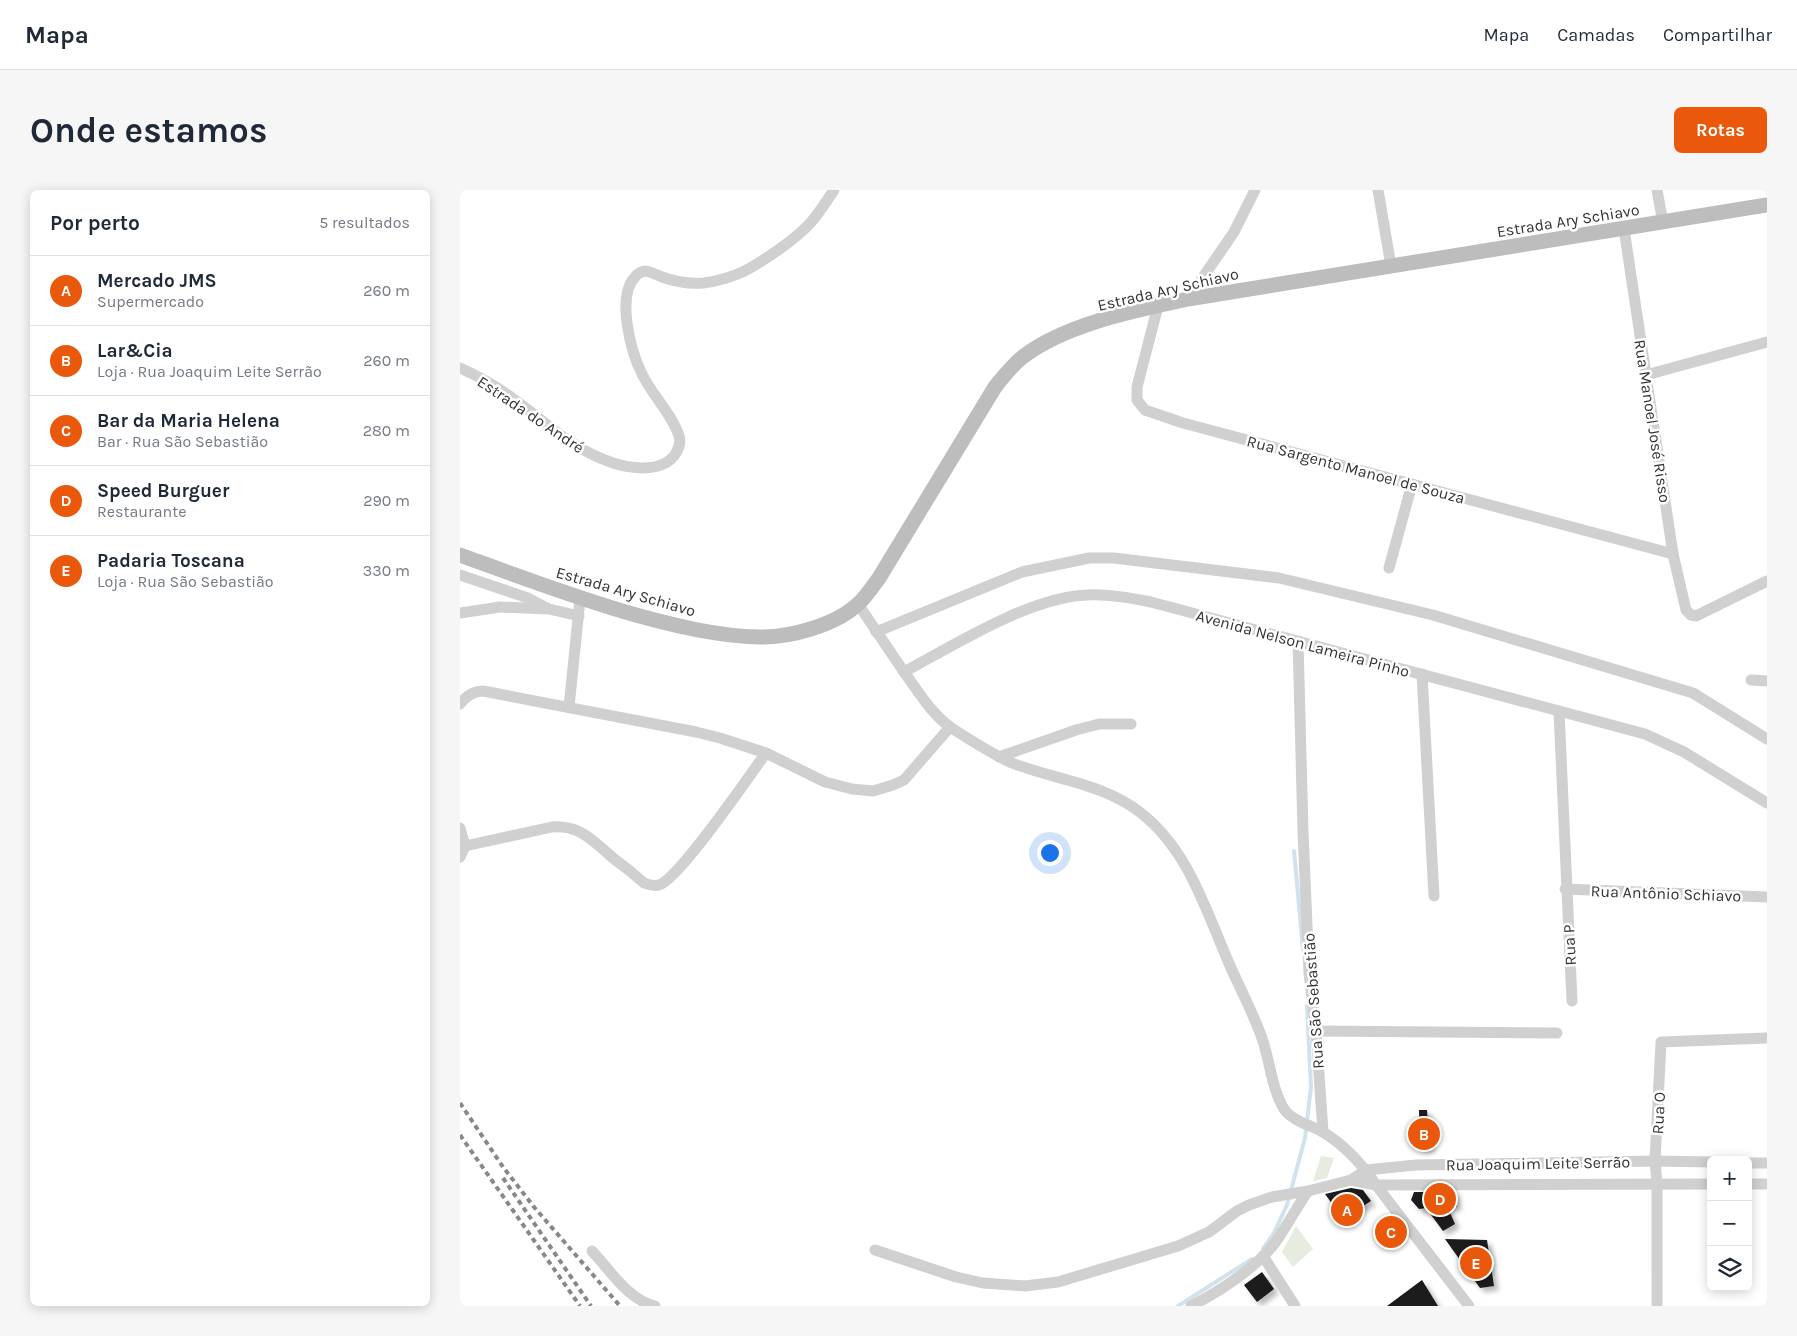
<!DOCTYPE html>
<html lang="pt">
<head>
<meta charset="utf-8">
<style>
	:root { --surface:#fff; --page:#f6f6f7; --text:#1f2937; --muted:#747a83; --line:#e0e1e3; --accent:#ea580c }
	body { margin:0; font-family:Karla,sans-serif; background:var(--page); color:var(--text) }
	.controls { position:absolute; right:15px; bottom:15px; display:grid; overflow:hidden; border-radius:8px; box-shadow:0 2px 12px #0003 }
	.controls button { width:45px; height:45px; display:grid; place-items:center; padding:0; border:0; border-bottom:1px solid var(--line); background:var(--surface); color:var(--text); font:25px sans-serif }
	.you { position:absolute; left:589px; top:662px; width:18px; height:18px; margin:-12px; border:4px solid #fff; border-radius:50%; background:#1a73e8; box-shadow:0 0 0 8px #1a73e833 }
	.badge { display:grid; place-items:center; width:32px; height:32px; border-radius:50%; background:var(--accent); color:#fff; font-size:16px; font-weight:700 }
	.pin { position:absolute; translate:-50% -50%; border:2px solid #fff; box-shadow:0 1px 5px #0006 }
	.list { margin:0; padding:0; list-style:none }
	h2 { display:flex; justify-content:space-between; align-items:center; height:65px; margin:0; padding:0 20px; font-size:21px }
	h2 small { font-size:16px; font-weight:400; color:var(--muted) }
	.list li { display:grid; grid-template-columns:32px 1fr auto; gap:15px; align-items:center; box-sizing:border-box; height:70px; padding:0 20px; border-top:1px solid var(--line) }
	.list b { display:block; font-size:19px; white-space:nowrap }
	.list p { margin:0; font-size:16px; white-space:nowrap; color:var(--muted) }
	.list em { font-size:16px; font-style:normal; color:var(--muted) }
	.icon { flex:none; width:28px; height:28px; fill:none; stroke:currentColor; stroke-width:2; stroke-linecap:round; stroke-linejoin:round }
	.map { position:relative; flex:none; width:1307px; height:1116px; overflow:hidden; border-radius:8px }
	header { display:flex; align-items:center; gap:30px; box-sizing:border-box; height:70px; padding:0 25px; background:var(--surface); border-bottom:1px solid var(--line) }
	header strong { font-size:24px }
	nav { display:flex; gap:28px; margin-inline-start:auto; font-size:18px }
	.intro { display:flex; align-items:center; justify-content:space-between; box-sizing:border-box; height:120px; padding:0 30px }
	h1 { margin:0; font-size:35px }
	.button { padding:12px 22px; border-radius:8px; background:var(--accent); color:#fff; font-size:18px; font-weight:700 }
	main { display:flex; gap:30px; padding:0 30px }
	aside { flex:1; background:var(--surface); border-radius:8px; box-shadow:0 2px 12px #0003 }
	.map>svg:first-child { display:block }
	.green { fill:#e6ecdf }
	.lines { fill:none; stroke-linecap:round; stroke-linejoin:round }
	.stream { stroke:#cfe2ee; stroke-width:4 }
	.building { fill:#1a1a1a; filter:url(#shadow) }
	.minor { stroke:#d0d0d0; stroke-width:11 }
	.secondary { stroke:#bdbdbd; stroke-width:15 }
	.rail { stroke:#888; stroke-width:4; stroke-dasharray:5 4; stroke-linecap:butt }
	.labels { text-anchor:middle; stroke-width:5; stroke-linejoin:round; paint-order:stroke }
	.street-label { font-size:16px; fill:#333; stroke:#fff }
</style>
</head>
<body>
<header>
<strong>Mapa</strong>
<nav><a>Mapa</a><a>Camadas</a><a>Compartilhar</a></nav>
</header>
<div class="intro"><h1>Onde estamos</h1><a class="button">Rotas</a></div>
<main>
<aside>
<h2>Por perto<small>5 resultados</small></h2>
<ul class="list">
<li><span class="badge">A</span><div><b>Mercado JMS</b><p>Supermercado</p></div><em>260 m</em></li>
<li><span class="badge">B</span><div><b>Lar&amp;Cia</b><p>Loja · Rua Joaquim Leite Serrão</p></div><em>260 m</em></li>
<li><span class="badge">C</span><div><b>Bar da Maria Helena</b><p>Bar · Rua São Sebastião</p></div><em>280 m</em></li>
<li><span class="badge">D</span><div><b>Speed Burguer</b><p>Restaurante</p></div><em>290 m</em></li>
<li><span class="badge">E</span><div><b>Padaria Toscana</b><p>Loja · Rua São Sebastião</p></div><em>330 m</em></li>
</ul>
</aside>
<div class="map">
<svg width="1307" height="1116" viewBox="0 0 1307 1116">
	<defs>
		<filter id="shadow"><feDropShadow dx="4.5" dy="4.5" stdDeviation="2.5" flood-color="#0004"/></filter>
	</defs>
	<rect width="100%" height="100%" fill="#fff"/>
	<!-- green -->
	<g class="green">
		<path d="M861 966 874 968 867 988 853 991Z"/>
		<path d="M836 1036 853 1059 833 1077 822 1062Z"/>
	</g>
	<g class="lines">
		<!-- stream -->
		<g class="stream">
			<path d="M834 661 843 759"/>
			<path d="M803 1059 814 1043 827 1015 845 948 851 897 847 816"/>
			<path d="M718 1116 792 1069"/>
		</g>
	</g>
	<!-- building -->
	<g class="building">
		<path d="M959 920H967L970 958H960Z"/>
		<path d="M891 998 903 1000 911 1011 883 1029 865 1004Z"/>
		<path d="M954 1002H995L997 1017 987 1016 995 1034 983 1041 966 1018 959 1019 951 1010Z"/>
		<path d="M930 1032 940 1047 930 1049 922 1036Z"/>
		<path d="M985 1049 1027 1050 1034 1096 1020 1098Z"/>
		<path d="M802 1082 814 1099 797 1112 784 1095Z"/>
		<path d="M962 1090 978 1116H927Z"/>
	</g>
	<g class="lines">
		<!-- minor -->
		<g class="minor">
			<path d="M918 0 931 76"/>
			<path d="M1197 0 1203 33"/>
			<path d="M1164 39 1213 364 1226 420 1231 425 1236 426 1307 391"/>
			<path d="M728 109 774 42 795 0"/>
			<path d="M698 116 677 197V210L685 220 723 233 1213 364"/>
			<path d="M0 178C18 186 36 196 52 208 88 233 109 258 153 273 172 279 204 283 216 263 219 258 221 252 219 246 212 224 192 205 182 184 171 162 156 107 175 87 177 84 181 82 184 81 190 81 197 85 202 87 216 92 228 94 243 93 276 89 294 77 321 58 332 50 343 42 352 31 360 22 367 10 374 0"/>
			<path d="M1186 185 1307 152"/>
			<path d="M929 378 952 294"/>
			<path d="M0 385 68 408 87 418"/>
			<path d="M398 414 444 482"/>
			<path d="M0 423 40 417 89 419 119 426"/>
			<path d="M416 442 562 382 629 368H654L819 388 973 425 1233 503 1307 549"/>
			<path d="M838 451 843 641 849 783 856 841 863 942"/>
			<path d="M962 484 974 706"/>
			<path d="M1291 490 1307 491"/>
			<path d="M0 514C6 506 14 501 23 501L236 542 260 548 306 563 365 592 392 599 413 601 433 595 444 590 490 537C510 550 530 563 552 573 595 590 643 593 681 623 728 660 745 718 768 771 779 797 794 824 803 851 810 873 812 899 824 919 832 931 851 935 863 942 884 955 902 974 916 995L1009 1116"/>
			<path d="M109 517 120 409"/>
			<path d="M1099 521 1112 811"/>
			<path d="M490 537C470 522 458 501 444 482 494 455 570 407 627 405 649 404 670 408 691 412L1185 544 1224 562 1307 613"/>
			<path d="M539 567 616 540 639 534H671"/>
			<path d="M0 638 5 656 0 667"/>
			<path d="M5 656 92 637C121 635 133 651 153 668 164 676 174 684 184 693 189 695 194 696 199 695 220 688 289 586 306 563"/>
			<path d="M1105 699 1307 707"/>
			<path d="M856 841 1097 843"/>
			<path d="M1288 973H1307"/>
			<path d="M891 990 916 995 1251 994"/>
			<path d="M1288 994H1307"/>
			<path d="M415 1060 496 1087 523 1093 565 1096 598 1092 718 1056 749 1042 777 1021 789 1015 812 1007 848 1001"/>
			<path d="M132 1061C150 1080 168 1110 195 1116"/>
			<path d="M803 1066 835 1116"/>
			<path d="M731 1116C759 1102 799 1076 817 1050 828 1034 837 1017 848 1001L891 990 906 980 956 975 1195 971 1251 972"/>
			<path d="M1197 1116V993L1195 971 1201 852 1307 848"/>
		</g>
		<!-- secondary -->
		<path class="secondary" d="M0 365C58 386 116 408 176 425 216 436 257 446 299 447 329 448 376 435 398 414 406 407 413 396 419 388L535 197C544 186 553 174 564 166 606 134 677 120 728 109L1307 15"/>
		<!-- rail -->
		<g class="rail">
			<path d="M0 913 43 977 74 1017 160 1116"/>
			<path d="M0 945 120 1116"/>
			<path d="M43 988 131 1116"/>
		</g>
	</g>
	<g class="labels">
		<!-- street labels -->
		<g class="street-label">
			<text transform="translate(1108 30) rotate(-9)" y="6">Estrada Ary Schiavo</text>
			<text transform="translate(708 99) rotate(-13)" y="6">Estrada Ary Schiavo</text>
			<text transform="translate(71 224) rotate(34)" y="6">Estrada do André</text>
			<text transform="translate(1193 231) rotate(81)" y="6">Rua Manoel José Risso</text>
			<text transform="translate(896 279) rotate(15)" y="6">Rua Sargento Manoel de Souza</text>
			<text transform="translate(166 401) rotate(16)" y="6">Estrada Ary Schiavo</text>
			<text transform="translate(843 453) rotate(15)" y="6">Avenida Nelson Lameira Pinho</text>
			<text transform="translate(1206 703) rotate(2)" y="6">Rua Antônio Schiavo</text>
			<text transform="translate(1109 755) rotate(-93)" y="6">Rua P</text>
			<text transform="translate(853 811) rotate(-94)" y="6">Rua São Sebastião</text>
			<text transform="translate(1198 923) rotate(-87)" y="6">Rua O</text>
			<text transform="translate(1078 973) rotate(-1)" y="6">Rua Joaquim Leite Serrão</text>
		</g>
	</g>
</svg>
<div class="controls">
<button>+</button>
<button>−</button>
<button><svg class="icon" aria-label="layers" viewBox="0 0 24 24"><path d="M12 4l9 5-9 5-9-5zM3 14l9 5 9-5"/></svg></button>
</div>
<div class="you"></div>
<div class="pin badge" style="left:887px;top:1020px">A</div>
<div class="pin badge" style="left:964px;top:944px">B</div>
<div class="pin badge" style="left:931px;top:1042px">C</div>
<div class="pin badge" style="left:980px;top:1009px">D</div>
<div class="pin badge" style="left:1016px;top:1073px">E</div>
</div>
</main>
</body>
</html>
